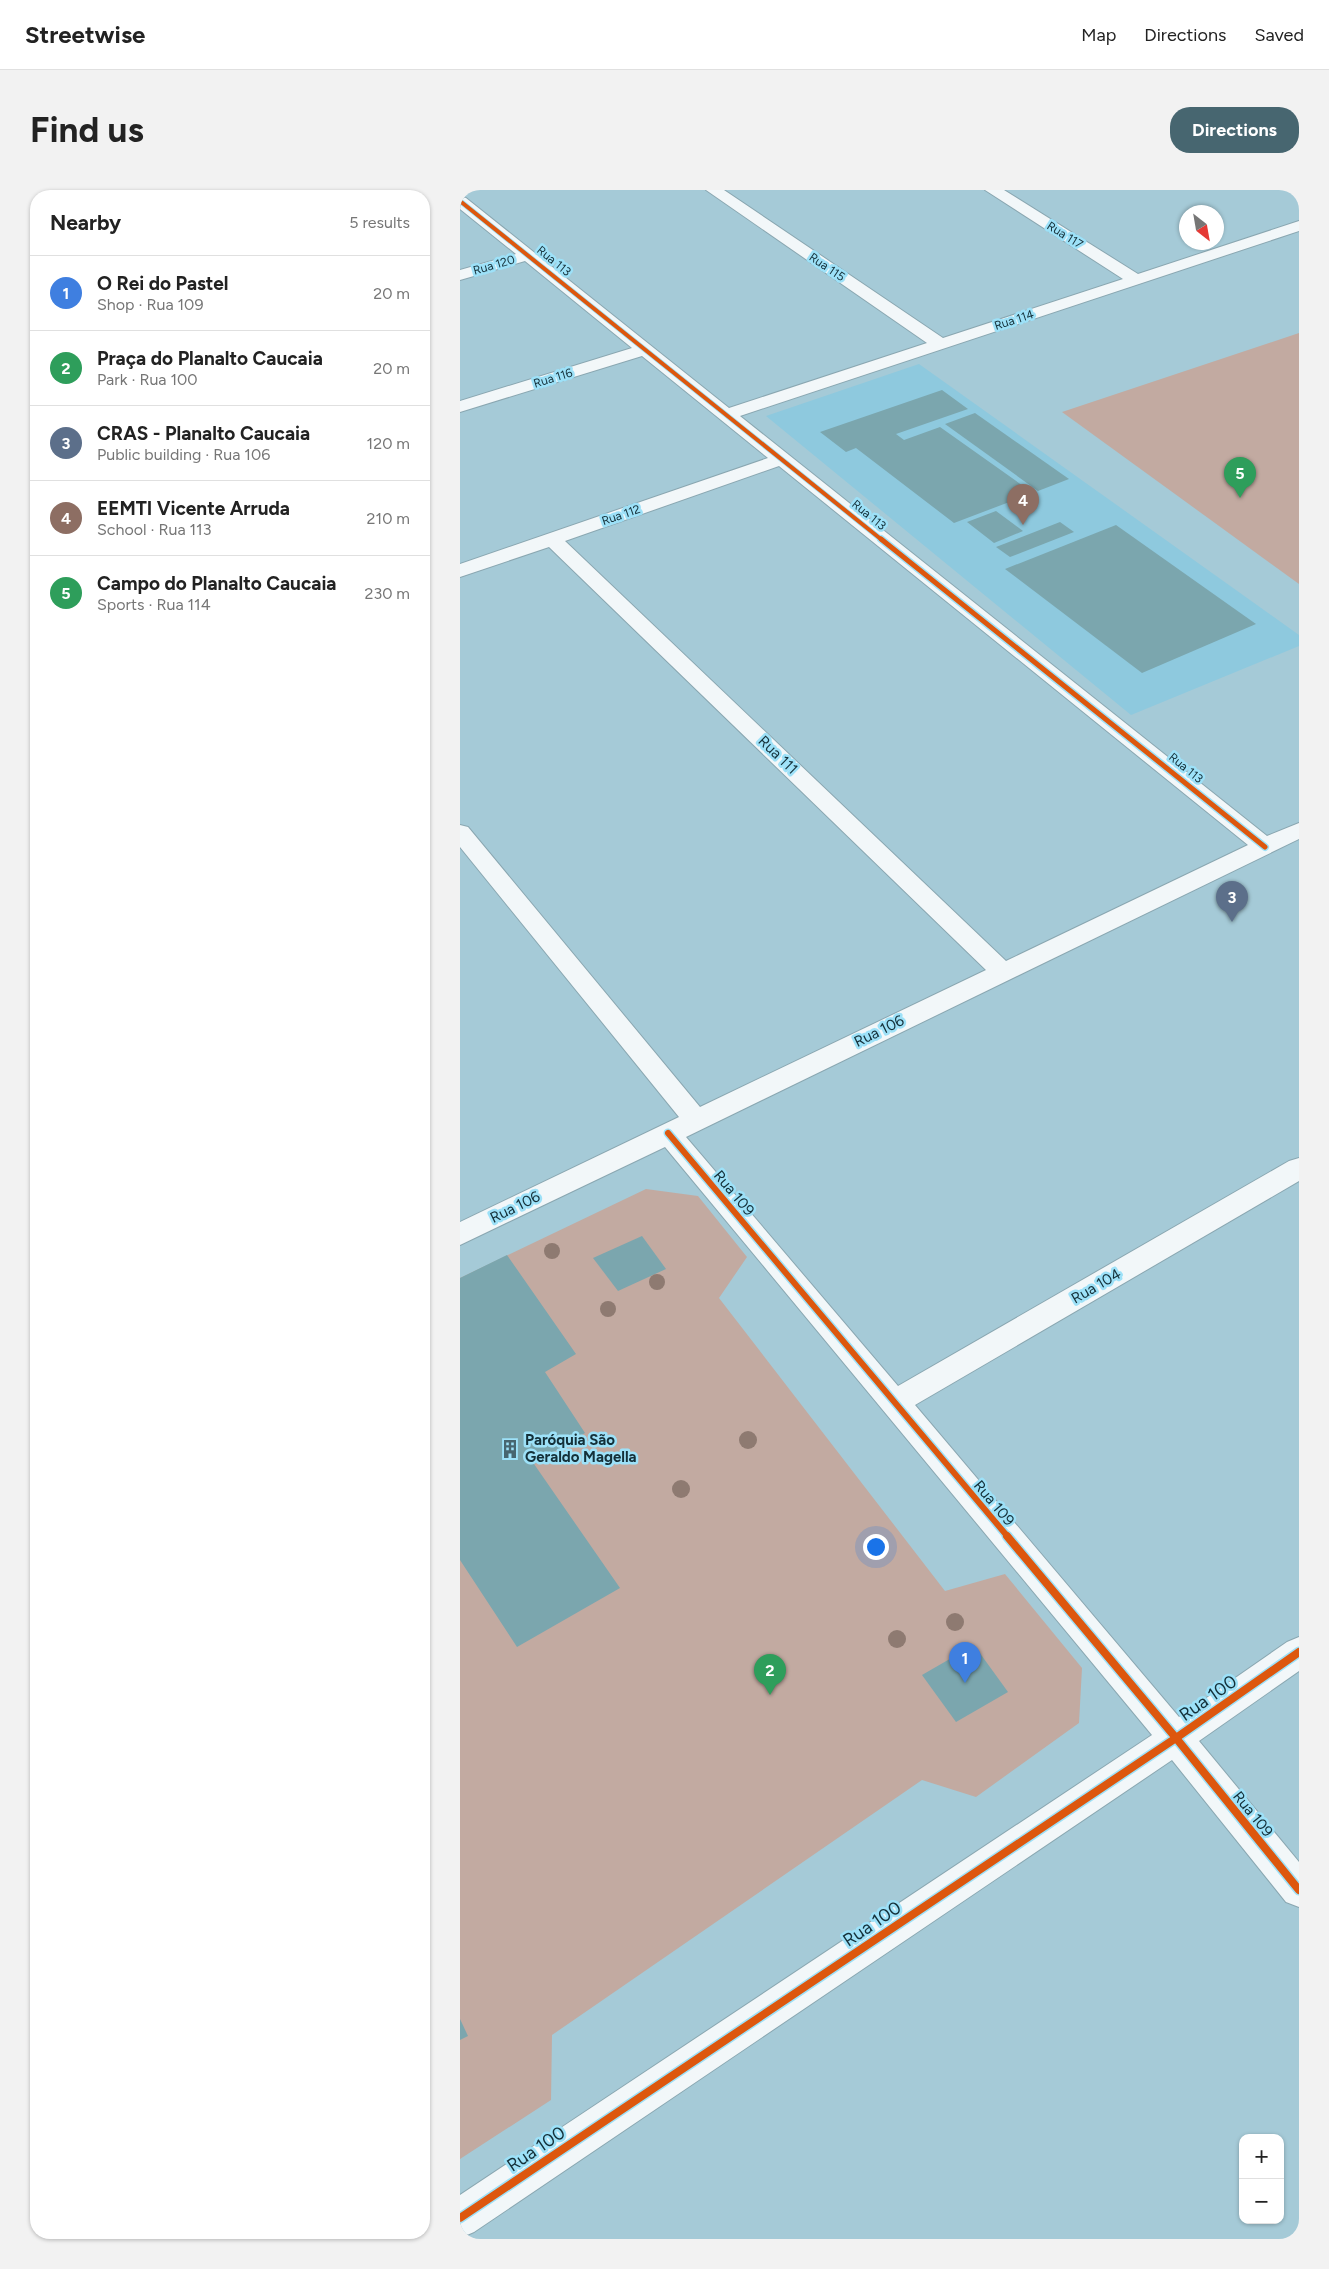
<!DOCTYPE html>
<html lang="en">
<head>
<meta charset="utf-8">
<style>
	:root { --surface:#fff; --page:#f2f2f2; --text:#222; --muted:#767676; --line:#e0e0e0; --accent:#476670 }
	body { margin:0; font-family:Figtree,sans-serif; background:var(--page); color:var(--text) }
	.controls { position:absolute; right:15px; bottom:15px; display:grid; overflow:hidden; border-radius:10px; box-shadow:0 1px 4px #0004 }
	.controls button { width:45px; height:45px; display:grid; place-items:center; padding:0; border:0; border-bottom:1px solid var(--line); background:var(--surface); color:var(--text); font:25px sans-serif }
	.compass { position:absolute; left:719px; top:15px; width:45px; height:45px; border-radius:50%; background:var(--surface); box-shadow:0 1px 4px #0004; rotate:149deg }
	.you { position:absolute; left:415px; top:1356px; width:18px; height:18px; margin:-12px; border:4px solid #fff; border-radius:50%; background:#1a73e8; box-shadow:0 0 0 8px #1a73e833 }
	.badge { display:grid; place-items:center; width:32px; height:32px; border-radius:50%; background:var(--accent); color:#fff; font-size:16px; font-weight:700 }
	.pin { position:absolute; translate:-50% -41px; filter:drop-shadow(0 1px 2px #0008) }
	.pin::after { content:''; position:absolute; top:26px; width:18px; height:15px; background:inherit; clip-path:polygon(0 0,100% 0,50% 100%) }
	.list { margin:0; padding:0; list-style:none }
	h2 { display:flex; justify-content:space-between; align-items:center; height:65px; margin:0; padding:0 20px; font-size:21px }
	h2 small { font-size:16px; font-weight:400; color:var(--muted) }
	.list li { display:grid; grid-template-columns:32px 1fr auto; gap:15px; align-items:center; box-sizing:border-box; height:75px; padding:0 20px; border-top:1px solid var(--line) }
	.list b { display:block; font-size:19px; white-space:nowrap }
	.list p { margin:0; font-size:16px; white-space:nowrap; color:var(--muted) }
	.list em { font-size:16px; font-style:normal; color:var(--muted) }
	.map { position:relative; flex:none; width:839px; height:2049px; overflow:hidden; border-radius:20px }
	header { display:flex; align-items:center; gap:30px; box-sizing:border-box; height:70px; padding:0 25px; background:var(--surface); border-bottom:1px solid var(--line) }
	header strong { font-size:24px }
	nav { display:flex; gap:28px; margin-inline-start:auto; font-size:18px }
	.intro { display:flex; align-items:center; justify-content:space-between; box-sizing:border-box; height:120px; padding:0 30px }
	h1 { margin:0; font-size:35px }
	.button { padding:12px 22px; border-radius:20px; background:var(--accent); color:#fff; font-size:18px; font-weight:700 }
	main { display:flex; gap:30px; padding:0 30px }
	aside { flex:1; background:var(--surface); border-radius:20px; box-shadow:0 1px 4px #0004 }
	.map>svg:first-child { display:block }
	.built { fill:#8ec9de }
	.green { fill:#c2aaa1 }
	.building { fill:#7ba6ae }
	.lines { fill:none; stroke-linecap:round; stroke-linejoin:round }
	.minor-casing { stroke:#8aa7b1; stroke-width:2 }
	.minor { fill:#f2f7f9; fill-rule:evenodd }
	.cycleway-far3-casing { stroke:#9de1f8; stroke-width:5.5 }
	.cycleway-far2-casing { stroke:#9de1f8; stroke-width:8 }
	.cycleway-far1-casing { stroke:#9de1f8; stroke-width:9 }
	.cycleway-casing { stroke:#9de1f8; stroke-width:11 }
	.cycleway-far3 { stroke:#dd570e; stroke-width:4 }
	.cycleway-far2 { stroke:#dd570e; stroke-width:5 }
	.cycleway-far1 { stroke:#dd570e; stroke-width:6 }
	.cycleway { stroke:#dd570e; stroke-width:8 }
	.tree { fill:#8e7a71 }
	.labels { text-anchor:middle; stroke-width:5; stroke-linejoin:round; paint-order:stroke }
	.far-street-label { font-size:12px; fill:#143039; stroke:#9de1f8 }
	.street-label { font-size:15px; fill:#143039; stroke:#9de1f8 }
	.poi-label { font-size:15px; font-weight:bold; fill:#143039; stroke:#9de1f8; text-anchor:start }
	.near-street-label { font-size:18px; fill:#143039; stroke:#9de1f8 }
</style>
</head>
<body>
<header>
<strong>Streetwise</strong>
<nav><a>Map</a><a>Directions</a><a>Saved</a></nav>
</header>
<div class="intro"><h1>Find us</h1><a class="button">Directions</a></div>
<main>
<aside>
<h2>Nearby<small>5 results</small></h2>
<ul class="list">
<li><span class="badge" style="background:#3f7fe0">1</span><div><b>O Rei do Pastel</b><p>Shop · Rua 109</p></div><em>20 m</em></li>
<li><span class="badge" style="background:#2e9e5b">2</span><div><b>Praça do Planalto Caucaia</b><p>Park · Rua 100</p></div><em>20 m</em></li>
<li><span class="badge" style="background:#5c6f8a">3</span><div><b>CRAS - Planalto Caucaia</b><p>Public building · Rua 106</p></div><em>120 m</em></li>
<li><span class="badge" style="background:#8d6e63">4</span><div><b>EEMTI Vicente Arruda</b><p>School · Rua 113</p></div><em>210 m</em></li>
<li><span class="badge" style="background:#2e9e5b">5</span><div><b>Campo do Planalto Caucaia</b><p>Sports · Rua 114</p></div><em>230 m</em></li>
</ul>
</aside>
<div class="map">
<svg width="839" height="2049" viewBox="0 0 839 2049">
	<rect width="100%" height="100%" fill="#a5cad7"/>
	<!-- built -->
	<path class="built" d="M459 174 839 445V456L671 525 306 226Z"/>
	<!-- green -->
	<g class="green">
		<path d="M839 143V394L602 222Z"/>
		<path d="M186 999 238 1006 287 1067 259 1108 485 1401 545 1384 622 1478 619 1533 516 1607 462 1590 92 1845 91 1910 0 1969V1088Z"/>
	</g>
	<!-- building -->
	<g class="building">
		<path d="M482 200 508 219 436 244 444 250 480 237 573 303 494 333 396 258 386 262 360 242Z"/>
		<path d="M515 223 609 289 578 301 485 234Z"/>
		<path d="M536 321 563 341 534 353 507 332Z"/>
		<path d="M600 332 614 342 550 367 536 357Z"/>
		<path d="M656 335 796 434 682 483 545 379Z"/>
		<path d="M182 1046 206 1079 158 1101 133 1068Z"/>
		<path d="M47 1065 116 1164 85 1182 125 1243 74 1274 160 1398 57 1457 0 1370V1088Z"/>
		<path d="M514 1455 548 1502 496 1532 462 1485Z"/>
		<path d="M0 1829 8 1846 0 1850Z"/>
	</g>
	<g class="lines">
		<!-- minor casing -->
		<g class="minor-casing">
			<path id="minor" d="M246 0H264L483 148 663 89 525 0H544L678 84 839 31V41L280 226 807 646 839 633V649L226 947 438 1196 829 971 839 968V991L455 1215 719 1527 827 1452 839 1447V1481L739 1551 839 1672V1717L826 1712 712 1570 14 2042 0 2048V2005L692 1545 205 957 0 1055V1032L219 927 0 657V635L8 637 240 917 526 780 89 357 0 387V374L308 268 182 166 0 222V211L172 158 65 71 0 90V80L56 64 0 19V6L6 8 269 218 467 153ZM319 276 788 655 546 771 105 351Z"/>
		</g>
		<!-- minor -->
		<use href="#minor" class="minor"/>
		<!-- cycleway-far3 casing -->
		<g class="cycleway-far3-casing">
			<path id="cycleway-far3" d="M0 11 422 350"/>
		</g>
		<!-- cycleway-far2 casing -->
		<g class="cycleway-far2-casing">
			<path id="cycleway-far2" d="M421 349 805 657"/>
		</g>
		<!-- cycleway-far1 casing -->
		<g class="cycleway-far1-casing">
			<path id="cycleway-far1" d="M208 943 548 1347"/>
		</g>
		<!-- cycleway casing -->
		<g class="cycleway-casing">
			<g id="cycleway">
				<path d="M547 1346 716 1548 839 1700"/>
				<path d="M0 2028 716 1548 839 1462"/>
			</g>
		</g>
		<!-- cycleway-far3 -->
		<use href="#cycleway-far3" class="cycleway-far3"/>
		<!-- cycleway-far2 -->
		<use href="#cycleway-far2" class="cycleway-far2"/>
		<!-- cycleway-far1 -->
		<use href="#cycleway-far1" class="cycleway-far1"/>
		<!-- cycleway -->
		<use href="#cycleway" class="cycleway"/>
	</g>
	<!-- trees -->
	<g class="tree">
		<circle cx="92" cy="1061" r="8"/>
		<circle cx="197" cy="1092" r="8"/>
		<circle cx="148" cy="1119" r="8"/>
		<circle cx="288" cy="1250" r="9"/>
		<circle cx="221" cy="1299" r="9"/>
		<circle cx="495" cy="1432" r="9"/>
		<circle cx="437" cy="1449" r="9"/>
		<circle cx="507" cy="1474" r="9"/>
	</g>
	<!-- icons -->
	<defs>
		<g id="building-bare" transform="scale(1.5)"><path d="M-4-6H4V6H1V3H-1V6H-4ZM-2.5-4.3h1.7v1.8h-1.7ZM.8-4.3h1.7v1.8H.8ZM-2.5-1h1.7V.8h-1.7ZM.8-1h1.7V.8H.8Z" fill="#476670" stroke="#9de1f8" stroke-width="2.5" paint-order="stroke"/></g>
	</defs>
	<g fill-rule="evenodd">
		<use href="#building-bare" x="50" y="1259"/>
	</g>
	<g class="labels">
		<!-- far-street labels -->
		<g class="far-street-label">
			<text transform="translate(605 45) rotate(32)" y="4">Rua 117</text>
			<text transform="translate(94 71) rotate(39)" y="4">Rua 113</text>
			<text transform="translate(34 75) rotate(-16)" y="4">Rua 120</text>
			<text transform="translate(367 77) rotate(34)" y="4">Rua 115</text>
			<text transform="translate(554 130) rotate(-18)" y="4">Rua 114</text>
			<text transform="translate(93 188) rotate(-17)" y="4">Rua 116</text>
			<text transform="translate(161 325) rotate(-19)" y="4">Rua 112</text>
			<text transform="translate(409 325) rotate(39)" y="4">Rua 113</text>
			<text transform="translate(726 578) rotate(39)" y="4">Rua 113</text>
		</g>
		<!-- street labels -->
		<g class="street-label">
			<text transform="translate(318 565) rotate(44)" y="5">Rua 111</text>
			<text transform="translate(419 841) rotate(-26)" y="5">Rua 106</text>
			<text transform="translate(274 1003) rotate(50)" y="5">Rua 109</text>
			<text transform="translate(55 1017) rotate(-26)" y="5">Rua 106</text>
			<text transform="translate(636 1096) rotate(-30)" y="5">Rua 104</text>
			<text transform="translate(534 1313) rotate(50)" y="5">Rua 109</text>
			<text transform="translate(793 1624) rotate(51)" y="5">Rua 109</text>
		</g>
		<!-- poi labels -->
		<g class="poi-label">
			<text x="65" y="1255">Paróquia São<tspan x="65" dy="17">Geraldo Magella</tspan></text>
		</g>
		<!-- near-street labels -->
		<g class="near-street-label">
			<text transform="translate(748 1508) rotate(-35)" y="6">Rua 100</text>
			<text transform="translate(412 1734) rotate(-34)" y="6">Rua 100</text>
			<text transform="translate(76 1959) rotate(-34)" y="6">Rua 100</text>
		</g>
	</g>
</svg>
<div class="controls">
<button>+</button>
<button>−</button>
</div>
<svg class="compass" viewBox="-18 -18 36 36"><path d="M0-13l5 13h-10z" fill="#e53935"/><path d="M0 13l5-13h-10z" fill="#767676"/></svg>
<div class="you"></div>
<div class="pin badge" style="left:505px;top:1493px;background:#3f7fe0">1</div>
<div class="pin badge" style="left:310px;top:1505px;background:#2e9e5b">2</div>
<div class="pin badge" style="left:772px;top:732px;background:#5c6f8a">3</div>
<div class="pin badge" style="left:563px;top:335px;background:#8d6e63">4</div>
<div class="pin badge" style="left:780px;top:308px;background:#2e9e5b">5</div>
</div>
</main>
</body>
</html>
